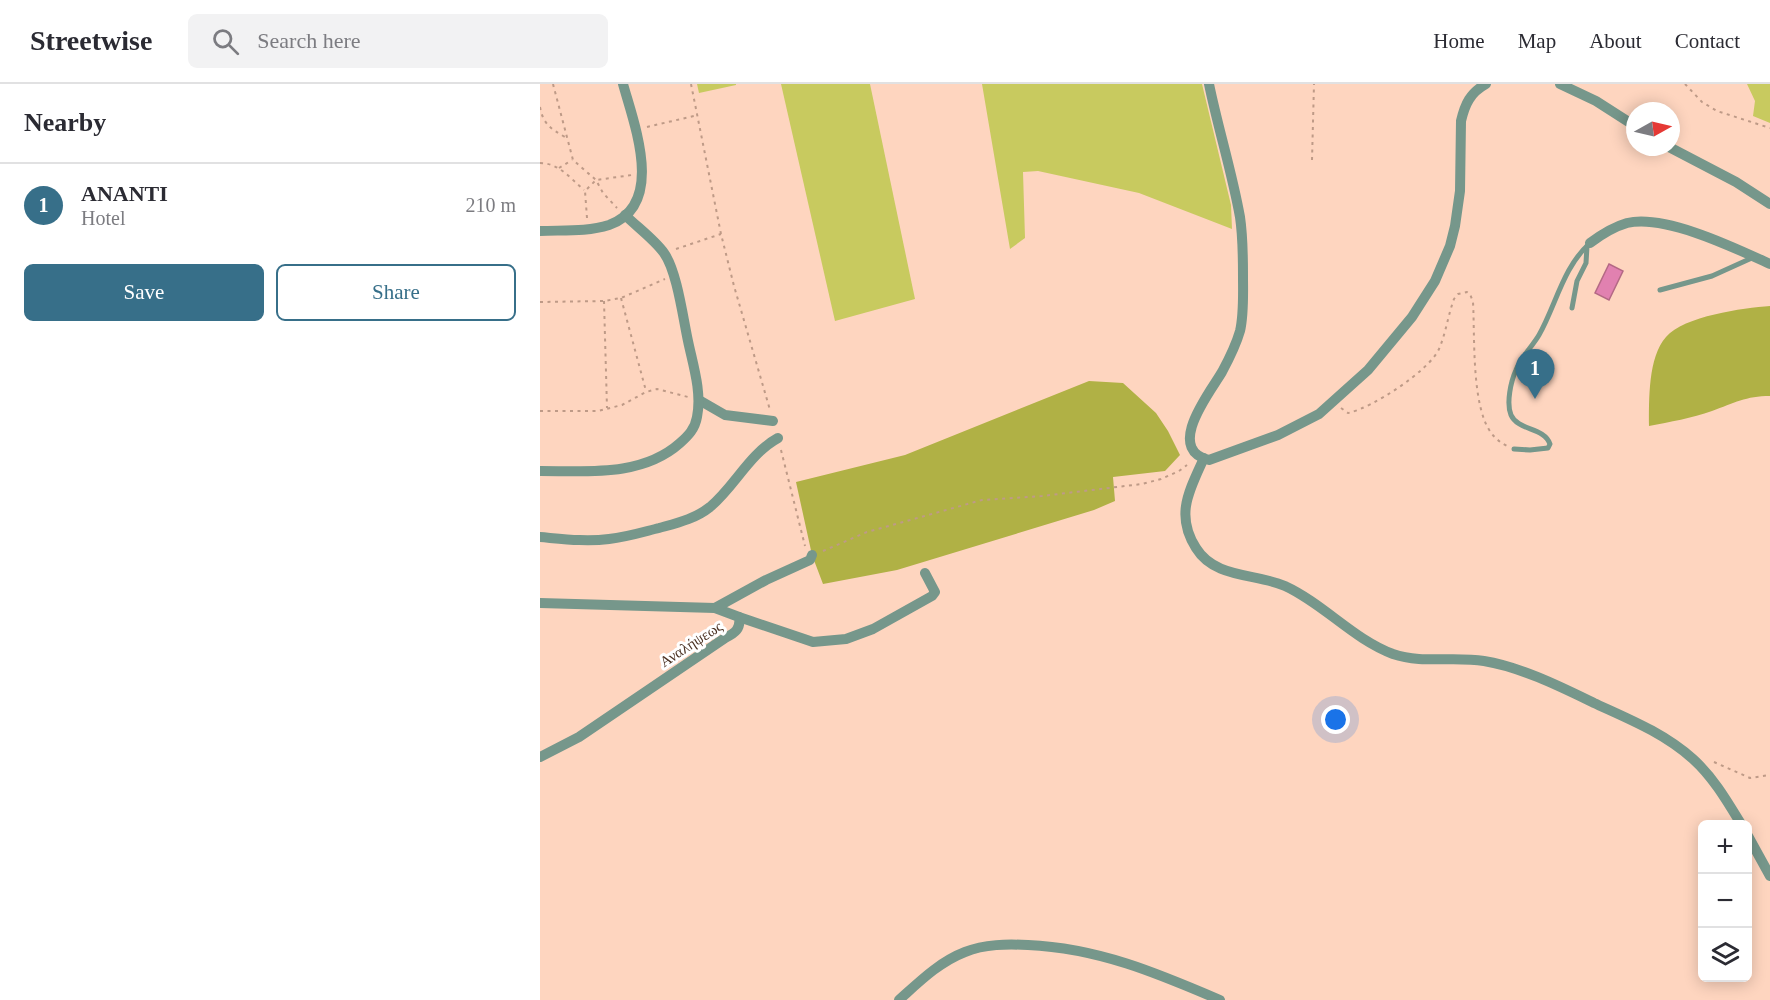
<!DOCTYPE html>
<html lang="en">
<head>
<meta charset="utf-8">
<style>
	:root { --surface:#fff; --page:#f2f2f3; --text:#2b2b33; --muted:#7c7c81; --line:#e1e1e2; --accent:#376f89 }
	body { margin:0; font-family:Georgia,serif; background:var(--page); color:var(--text) }
	.controls { position:absolute; right:18px; bottom:18px; display:grid; overflow:hidden; border-radius:9px; box-shadow:0 3px 15px #0003 }
	.controls button { width:54px; height:54px; display:grid; place-items:center; padding:0; border:0; border-bottom:2px solid var(--line); background:var(--surface); color:var(--text); font:30px sans-serif }
	.compass { position:absolute; left:1086px; top:18px; width:54px; height:54px; border-radius:50%; background:var(--surface); box-shadow:0 3px 15px #0003; rotate:82deg }
	.you { position:absolute; left:796px; top:636px; width:21px; height:21px; margin:-15px; border:4px solid #fff; border-radius:50%; background:#1a73e8; box-shadow:0 0 0 9px #1a73e833 }
	.badge { display:grid; place-items:center; width:39px; height:39px; border-radius:50%; background:var(--accent); color:#fff; font-size:20px; font-weight:700 }
	.pin { position:absolute; translate:-50% -50px; filter:drop-shadow(0 2px 3px #0008) }
	.pin::after { content:''; position:absolute; top:32px; width:21px; height:18px; background:inherit; clip-path:polygon(0 0,100% 0,50% 100%) }
	.list { margin:0; padding:0; list-style:none }
	h2 { display:flex; justify-content:space-between; align-items:center; height:78px; margin:0; padding:0 24px; font-size:26px }
	h2 small { font-size:20px; font-weight:400; color:var(--muted) }
	.list li { display:grid; grid-template-columns:39px 1fr auto; gap:18px; align-items:center; box-sizing:border-box; height:84px; padding:0 24px; border-top:2px solid var(--line) }
	.list b { display:block; font-size:22px; white-space:nowrap }
	.list p { margin:0; font-size:20px; white-space:nowrap; color:var(--muted) }
	.list em { font-size:20px; font-style:normal; color:var(--muted) }
	.actions { display:flex; gap:12px; padding:18px 24px }
	.actions a { flex:1; padding:14px 0; border:2px solid var(--accent); border-radius:9px; text-align:center; font-size:21px; color:var(--accent) }
	.actions .main { background:var(--accent); color:#fff }
	.icon { flex:none; width:33px; height:33px; fill:none; stroke:currentColor; stroke-width:2; stroke-linecap:round; stroke-linejoin:round }
	.map { position:relative; flex:none; width:1230px; height:916px; overflow:hidden }
	header { display:flex; align-items:center; gap:36px; box-sizing:border-box; height:84px; padding:0 30px; background:var(--surface); border-bottom:2px solid var(--line) }
	header strong { font-size:28px }
	nav { display:flex; gap:33px; margin-inline-start:auto; font-size:21px }
	.search { width:420px; height:54px; background:var(--page); display:flex; align-items:center; gap:15px; box-sizing:border-box; padding:0 21px; border-radius:9px; color:var(--muted); font-size:22px }
	main { display:flex }
	aside { flex:1; background:var(--surface) }
	.map>svg:first-child { display:block }
	.green { fill:#c8ca5f }
	.forest { fill:#b0b145 }
	.water { fill:#e181b0; stroke:#b46985; stroke-width:1.5 }
	.lines { fill:none; stroke-linecap:round; stroke-linejoin:round }
	.path { stroke:#be9a87; stroke-width:2; stroke-dasharray:3 4.5; stroke-linecap:butt }
	.service { stroke:#76978b; stroke-width:5 }
	.minor { stroke:#76978b; stroke-width:10 }
	.labels { text-anchor:middle; stroke-width:6; stroke-linejoin:round; paint-order:stroke }
	.street-label { font-size:15px; fill:#4b3122; stroke:#fff }
</style>
</head>
<body>
<header>
<strong>Streetwise</strong>
<div class="search"><svg class="icon" aria-label="search" viewBox="0 0 24 24"><circle cx="10" cy="10" r="6"/><path d="M15 15l6 6"/></svg>Search here</div>
<nav><a>Home</a><a>Map</a><a>About</a><a>Contact</a></nav>
</header>
<main>
<aside>
<h2>Nearby<small></small></h2>
<ul class="list">
<li><span class="badge">1</span><div><b>ΑΝΑΝΤΙ</b><p>Hotel</p></div><em>210 m</em></li>
</ul>
<div class="actions"><a class="main">Save</a><a>Share</a></div>
</aside>
<div class="map">
<svg width="1230" height="916" viewBox="0 0 1230 916">
	<rect width="100%" height="100%" fill="#fed5bf"/>
	<!-- green -->
	<g class="green">
		<path d="M157 0H196V1L159 9Z"/>
		<path d="M241 0H330L375 215 295 237Z"/>
		<path d="M442 0H662L691 121 692 145 599 109 498 87 483 88 485 154 470 165Z"/>
		<path d="M1207 0H1230V39L1213 32 1215 17Z"/>
	</g>
	<!-- forest -->
	<g class="forest">
		<path d="M1230 222V312C1206 312 1194 319 1172 327 1152 334 1130 338 1109 342 1109 316 1108 273 1126 253 1144 232 1203 224 1230 222Z"/>
		<path d="M549 297 583 299 616 329 628 347 640 371 625 387 573 393 575 417 554 426 357 486 283 500 272 471 256 398 365 371Z"/>
	</g>
	<!-- water -->
	<path class="water" d="M1069 180 1083 187 1069 216 1055 209Z"/>
	<g class="lines">
		<!-- path -->
		<g class="path">
			<path d="M13 0 33 76 56 96 63 109 77 124"/>
			<path d="M151 0 181 150 194 202 230 326"/>
			<path d="M1145 0 1162 18 1177 27 1230 44"/>
			<path d="M0 23C3 40 11 45 25 53"/>
			<path d="M107 43 158 31"/>
			<path d="M772 76 774 0"/>
			<path d="M0 79C19 79 31 95 44 106"/>
			<path d="M19 84 32 76"/>
			<path d="M47 134 45 107 56 96 92 91"/>
			<path d="M136 165 181 150"/>
			<path d="M81 214 106 307"/>
			<path d="M64 217 67 324"/>
			<path d="M0 218 64 217 81 214 125 195"/>
			<path d="M801 324 808 329C832 324 889 287 899 265 906 249 908 231 914 215L918 210 927 208 930 210 933 218C935 252 931 324 952 350 956 355 961 359 967 362"/>
			<path d="M0 327H58L82 321 106 308 117 305 148 313"/>
			<path d="M241 366 265 462"/>
			<path d="M283 467 327 448 442 416 502 412 602 400 621 395 639 387 647 381"/>
			<path d="M1174 678 1210 694 1230 691"/>
		</g>
		<!-- service -->
		<g class="service">
			<path d="M1120 206 1172 192 1214 173"/>
			<path d="M1032 224 1037 197 1046 179 1047 162"/>
			<path d="M974 365 990 366 1008 364 1010 360C1004 343 978 347 971 331 966 319 971 297 976 286 981 273 992 263 999 251 1016 221 1023 183 1050 159"/>
		</g>
		<!-- minor -->
		<g class="minor">
			<path d="M669 0C678 44 692 88 700 133 703 153 703 173 703 192 703 210 704 230 700 247 696 261 689 275 682 288 671 307 624 365 669 376L738 351 779 330 828 286 872 233 895 197 910 162 915 142 920 107 921 37C925 20 930 9 946 0"/>
			<path d="M1020 0 1056 17 1095 42"/>
			<path d="M1129 63 1196 98 1230 120"/>
			<path d="M0 147C23 146 47 148 69 141 126 121 94 40 83 0"/>
			<path d="M1050 159C1062 150 1073 143 1087 139 1125 130 1195 164 1230 180"/>
			<path d="M159 316 185 331 233 337"/>
			<path d="M664 374C649 407 635 431 656 464 675 495 716 489 745 502 784 520 813 555 853 570 882 580 914 572 944 577 981 583 1021 603 1054 619 1089 635 1124 649 1153 675 1173 693 1187 717 1201 740"/>
			<path d="M0 387C47 387 102 393 140 359 148 352 155 345 157 333 162 308 153 281 148 257 143 234 137 187 124 169 115 156 96 142 85 131"/>
			<path d="M0 453C23 455 46 458 69 455 87 453 103 448 119 444 137 439 155 435 170 423 195 402 209 370 238 354"/>
			<path d="M0 519 175 524 199 533C201 545 195 549 185 554L39 653 0 673"/>
			<path d="M175 524 226 496 270 476 272 471"/>
			<path d="M199 533 273 558 306 555 333 545 392 512 395 508 385 489"/>
			<path d="M1208 752 1230 792"/>
			<path d="M359 916C379 898 399 878 425 868 445 860 467 860 488 861 558 864 617 889 680 916"/>
		</g>
	</g>
	<g class="labels">
		<!-- street labels -->
		<g class="street-label">
			<text transform="translate(151 560) rotate(-33)" y="5">Αναλήψεως</text>
		</g>
	</g>
</svg>
<div class="controls">
<button>+</button>
<button>−</button>
<button><svg class="icon" aria-label="layers" viewBox="0 0 24 24"><path d="M12 4l9 5-9 5-9-5zM3 14l9 5 9-5"/></svg></button>
</div>
<svg class="compass" viewBox="-18 -18 36 36"><path d="M0-13l5 13h-10z" fill="#e53935"/><path d="M0 13l5-13h-10z" fill="#7c7c81"/></svg>
<div class="you"></div>
<div class="pin badge" style="left:995px;top:315px">1</div>
</div>
</main>
</body>
</html>
